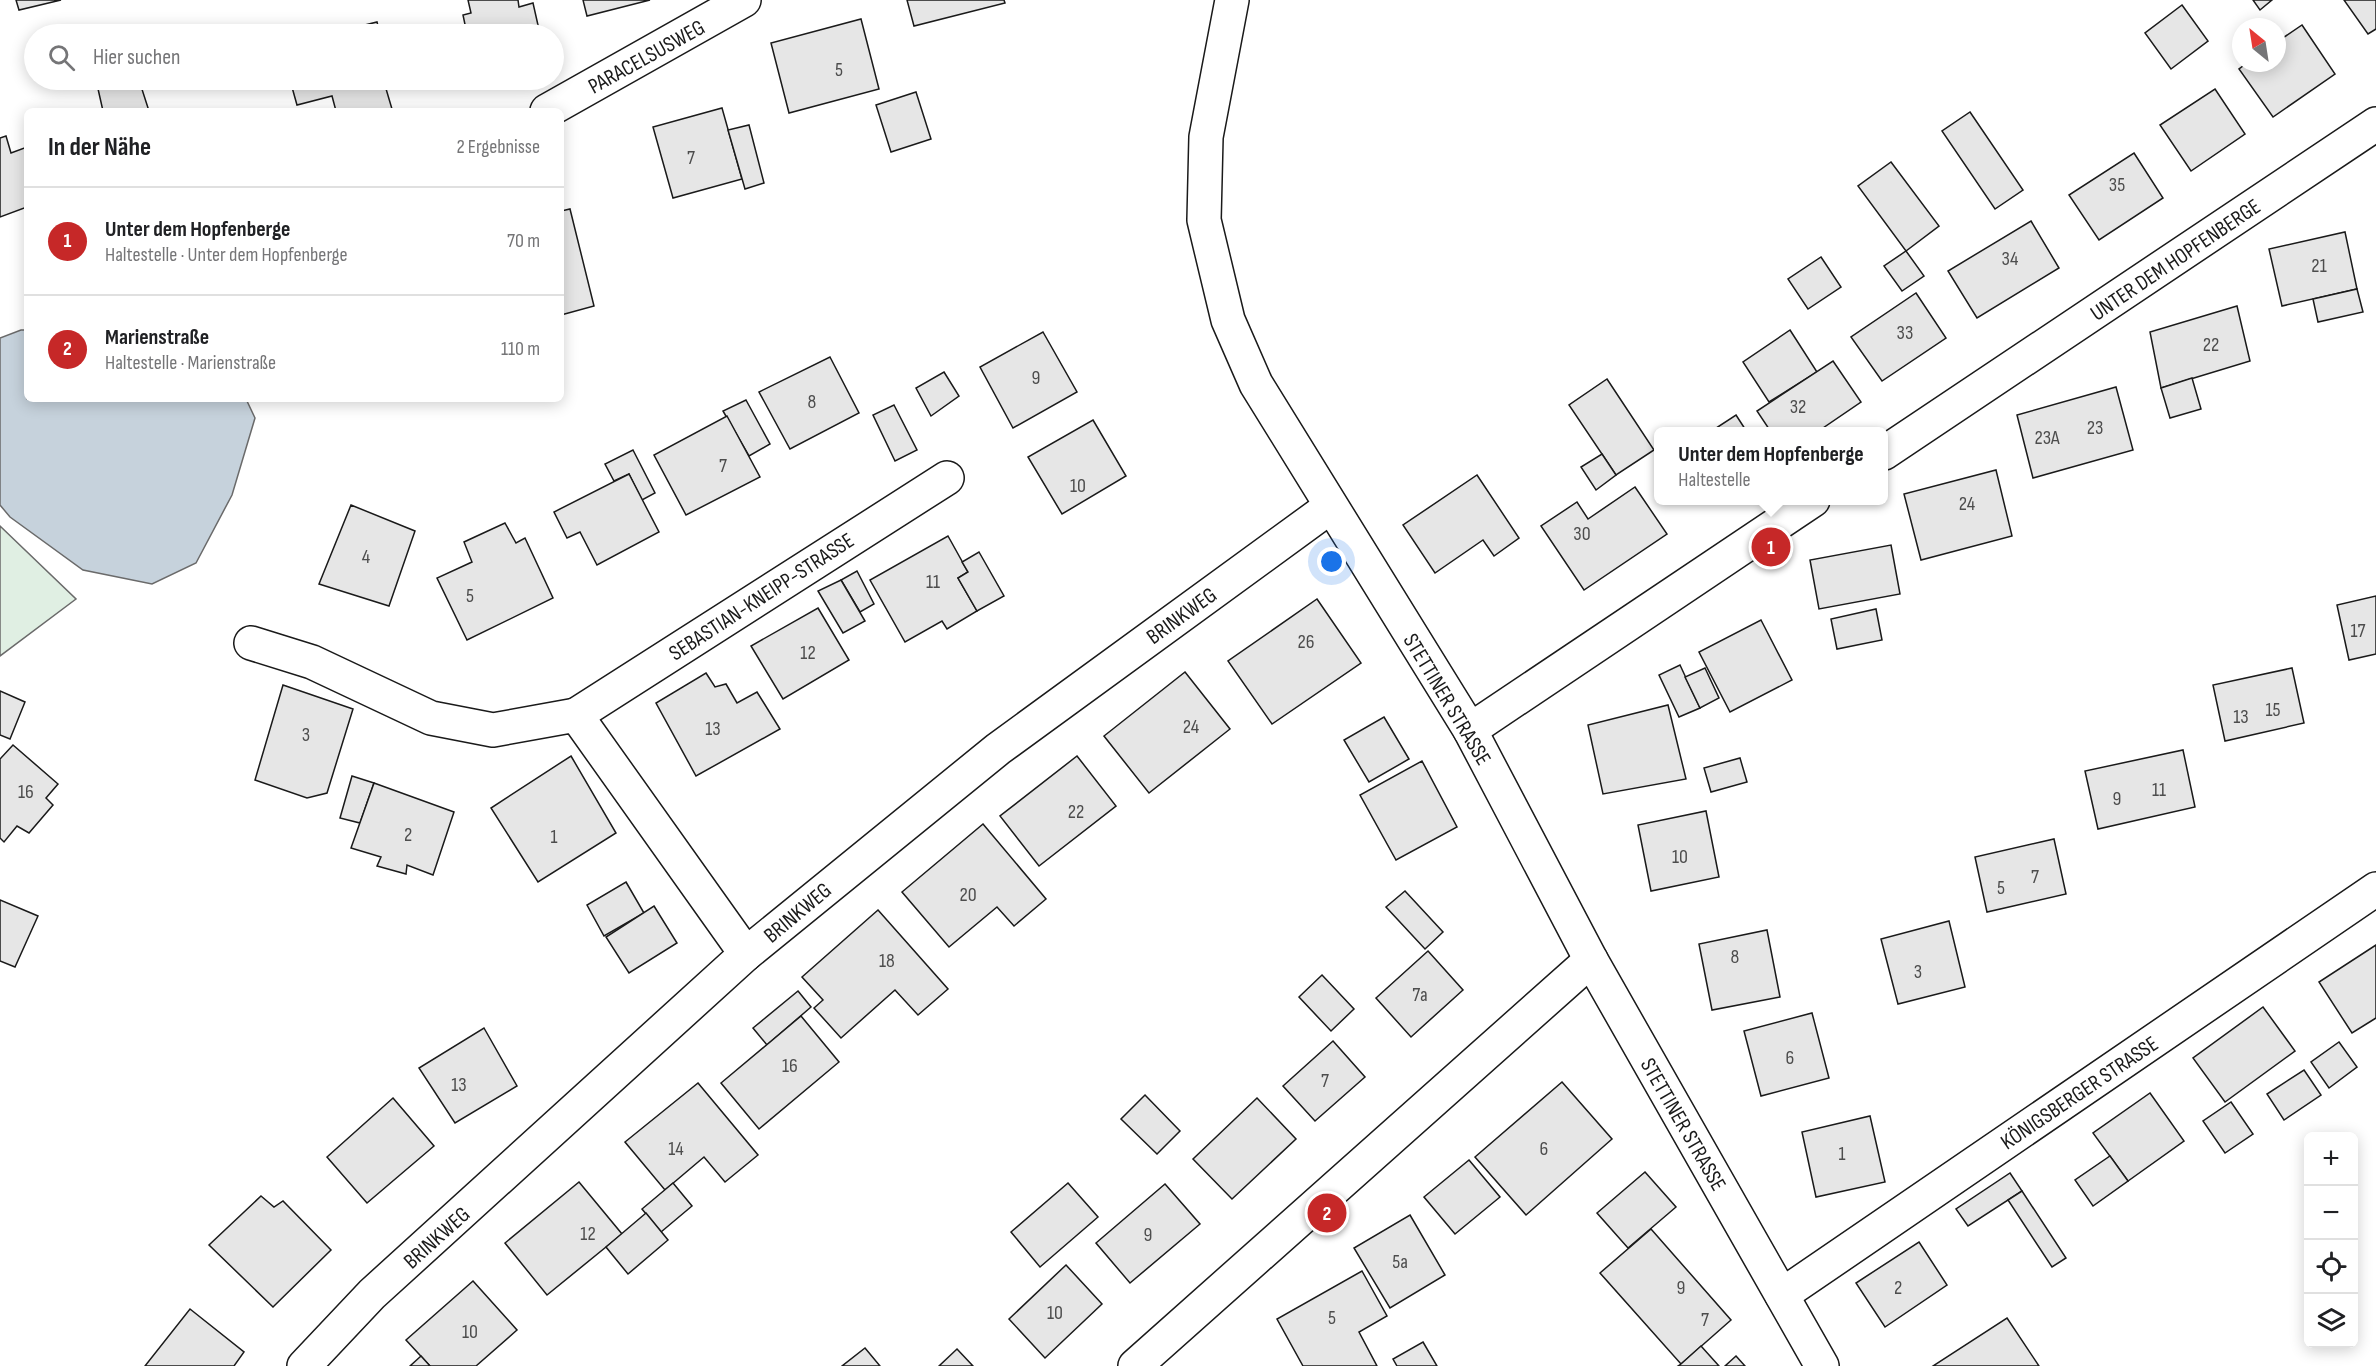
<!DOCTYPE html>
<html lang="de">
<head>
<meta charset="utf-8">
<style>
	:root { --surface:#fff; --page:#f6f6f6; --text:#202124; --muted:#757577; --line:#e0e0e0; --accent:#c62828 }
	body { margin:0; font-family:"Sofia Sans Condensed",sans-serif; background:var(--page); color:var(--text) }
	.controls { position:absolute; right:18px; bottom:18px; display:grid; overflow:hidden; border-radius:9px; box-shadow:0 3px 15px #0003 }
	.controls button { width:54px; height:54px; display:grid; place-items:center; padding:0; border:0; border-bottom:2px solid var(--line); background:var(--surface); color:var(--text); font:30px sans-serif }
	.compass { position:absolute; left:2232px; top:18px; width:54px; height:54px; border-radius:50%; background:var(--surface); box-shadow:0 3px 15px #0003; rotate:330deg }
	.you { position:absolute; left:1332px; top:562px; width:21px; height:21px; margin:-15px; border:4px solid #fff; border-radius:50%; background:#1a73e8; box-shadow:0 0 0 9px #1a73e833 }
	.badge { display:grid; place-items:center; width:39px; height:39px; border-radius:50%; background:var(--accent); color:#fff; font-size:20px; font-weight:700 }
	.pin { position:absolute; translate:-50% -50%; border:3px solid #fff; box-shadow:0 2px 6px #0006 }
	.popup { position:absolute; left:1654px; top:427px; width:234px; height:78px; box-sizing:border-box; display:grid; place-content:center; border-radius:9px; background:var(--surface); filter:drop-shadow(0 2px 4px #0005); font-size:20px; white-space:nowrap; color:var(--muted) }
	.popup b { font-size:22px; color:var(--text) }
	.popup::after { content:''; position:absolute; left:50%; top:100%; margin-left:-12px; border:12px solid transparent; border-top-color:var(--surface) }
	.list { margin:0; padding:0; list-style:none }
	h2 { display:flex; justify-content:space-between; align-items:center; height:78px; margin:0; padding:0 24px; font-size:26px }
	h2 small { font-size:20px; font-weight:400; color:var(--muted) }
	.list li { display:grid; grid-template-columns:39px 1fr auto; gap:18px; align-items:center; box-sizing:border-box; height:108px; padding:0 24px; border-top:2px solid var(--line) }
	.list b { display:block; font-size:22px; white-space:nowrap }
	.list p { margin:0; font-size:20px; white-space:nowrap; color:var(--muted) }
	.list em { font-size:20px; font-style:normal; color:var(--muted) }
	.icon { flex:none; width:33px; height:33px; fill:none; stroke:currentColor; stroke-width:2; stroke-linecap:round; stroke-linejoin:round }
	.map { position:relative; flex:none; width:2376px; height:1366px; overflow:hidden }
	.search { position:absolute; background:var(--surface); box-shadow:0 3px 15px #0003; left:24px; top:24px; width:540px; height:66px; display:flex; align-items:center; gap:15px; box-sizing:border-box; padding:0 21px; border-radius:33px; color:var(--muted); font-size:22px }
	.panel { position:absolute; background:var(--surface); box-shadow:0 3px 15px #0003; left:24px; top:108px; width:540px; height:294px; border-radius:9px }
	.map>svg:first-child { display:block }
	.green { fill:#e0efe3; stroke:#6a6a6a; stroke-width:1.5 }
	.water { fill:#c6d2dc; stroke:#6a6a6a; stroke-width:1.5 }
	.building { fill:#e6e6e6; stroke:#1a1a1a; stroke-width:1.5 }
	.lines { fill:none; stroke-linecap:round; stroke-linejoin:round }
	.minor-casing { stroke:#1a1a1a; stroke-width:36 }
	.minor { stroke:#fff; stroke-width:33 }
	.labels { text-anchor:middle; stroke-width:4.5; stroke-linejoin:round; paint-order:stroke }
	.number-label { font-size:20px; fill:#4d4d4d }
	.street-label { font-size:22px; fill:#1a1a1a; stroke:#fff }
</style>
</head>
<body>
<div class="map">
<svg width="2376" height="1366" viewBox="0 0 2376 1366">
	<rect width="100%" height="100%" fill="#fff"/>
	<!-- green -->
	<path class="green" d="M0 526 76 599 0 656Z"/>
	<!-- water -->
	<path class="water" d="M21 330H27V399H246L255 418 232 495 196 563 152 584 83 570 10 517 0 505V338Z"/>
	<!-- building -->
	<g class="building">
		<path d="M16 0H61L19 10Z"/>
		<path d="M468 0H518L519 7 533 3 540 34H467L463 15 471 13Z"/>
		<path d="M583 0H650L587 16Z"/>
		<path d="M907 0H1004L1005 3 914 26Z"/>
		<path d="M2253 0H2272L2260 10Z"/>
		<path d="M2344 0H2376V29L2368 34Z"/>
		<path d="M2182 5 2208 41 2171 69 2145 33Z"/>
		<path d="M861 19 879 89 789 113 771 43Z"/>
		<path d="M377 22 380 34H329Z"/>
		<path d="M2302 25 2335 74 2273 117 2239 69 2247 63H2277V42Z"/>
		<path d="M96 80H139L149 111H103Z"/>
		<path d="M290 80H393L384 82 392 109 336 111 332 96 297 105Z"/>
		<path d="M2215 89 2245 134 2191 171 2160 125Z"/>
		<path d="M916 92 931 139 891 152 876 105Z"/>
		<path d="M722 108 742 179 673 198 653 127Z"/>
		<path d="M1970 112 2023 190 1995 209 1942 131Z"/>
		<path d="M749 125 764 183 745 189 728 130Z"/>
		<path d="M6 136 11 153 27 147V207L0 217V138Z"/>
		<path d="M2134 153 2163 198 2099 240 2069 195Z"/>
		<path d="M1891 162 1939 226 1906 251 1858 186Z"/>
		<path d="M570 209 594 306 561 315V211Z"/>
		<path d="M2031 221 2059 268 1977 318 1948 271Z"/>
		<path d="M2345 232 2357 289 2282 306 2269 249Z"/>
		<path d="M1906 251 1924 276 1902 291 1884 266Z"/>
		<path d="M1821 257 1841 287 1808 309 1788 279Z"/>
		<path d="M2357 289 2363 312 2318 322 2313 299Z"/>
		<path d="M1916 293 1946 338 1882 381 1851 337Z"/>
		<path d="M2237 306 2250 361 2161 388 2150 332Z"/>
		<path d="M1790 330 1817 372 1769 402 1743 362Z"/>
		<path d="M1043 332 1077 392 1013 428 980 367Z"/>
		<path d="M830 357 859 413 790 449 759 392Z"/>
		<path d="M1833 361 1861 402 1817 432H1771L1757 411Z"/>
		<path d="M944 372 959 396 931 416 916 388Z"/>
		<path d="M2192 378 2201 409 2170 418 2161 388Z"/>
		<path d="M1607 379 1654 450 1616 475 1569 405Z"/>
		<path d="M2116 387 2133 450 2033 478 2017 415Z"/>
		<path d="M746 400 770 444 749 456 723 411Z"/>
		<path d="M894 405 917 450 895 461 873 415Z"/>
		<path d="M1736 415 1747 432H1710Z"/>
		<path d="M727 416 760 477 686 515 654 455Z"/>
		<path d="M1093 420 1126 476 1062 514 1028 457Z"/>
		<path d="M633 450 655 493 642 500 629 474 614 481 605 464Z"/>
		<path d="M1602 454 1616 475 1596 490 1581 467Z"/>
		<path d="M1996 470 2012 536 1921 560 1904 494Z"/>
		<path d="M629 474 659 532 597 565 580 532 567 538 554 512Z"/>
		<path d="M1477 475 1519 538 1494 556 1483 540 1435 573 1403 525Z"/>
		<path d="M1635 487 1667 534 1584 590 1541 526 1577 502 1588 519Z"/>
		<path d="M351 505 415 531 389 606 319 584Z"/>
		<path d="M505 523 516 543 525 538 553 598 467 640 437 578 472 562 464 542Z"/>
		<path d="M948 536 968 572 958 578 977 611 947 629 942 621 905 642 870 580Z"/>
		<path d="M1891 545 1900 594 1819 609 1810 560Z"/>
		<path d="M979 552 1004 596 977 611 958 578 968 572 962 562Z"/>
		<path d="M857 571 874 604 860 612 841 580Z"/>
		<path d="M841 580 865 621 843 633 818 591Z"/>
		<path d="M2376 596V654L2349 660 2337 605Z"/>
		<path d="M1317 599 1361 663 1272 724 1228 661Z"/>
		<path d="M818 608 849 660 783 699 751 646Z"/>
		<path d="M1876 609 1882 640 1837 649 1831 619Z"/>
		<path d="M1761 620 1792 680 1730 712 1699 652Z"/>
		<path d="M1680 665 1700 708 1679 717 1659 675Z"/>
		<path d="M1705 668 1719 698 1700 708 1685 677Z"/>
		<path d="M2292 668 2304 723 2225 741 2213 685Z"/>
		<path d="M1185 672 1230 729 1149 793 1104 736Z"/>
		<path d="M706 673 715 687 726 684 737 703 757 692 780 729 696 776 656 703Z"/>
		<path d="M283 685 353 709 327 793 307 798 255 780Z"/>
		<path d="M0 691 25 702 10 739 0 735Z"/>
		<path d="M1668 705 1686 779 1603 794 1588 725Z"/>
		<path d="M1384 717 1409 759 1369 782 1344 740Z"/>
		<path d="M13 745 58 784 46 798 53 805 29 833 17 826 4 842 0 838V759Z"/>
		<path d="M2183 750 2195 807 2098 829 2085 771Z"/>
		<path d="M571 756 616 833 538 882 491 808Z"/>
		<path d="M1077 756 1116 806 1039 866 1000 816Z"/>
		<path d="M1740 758 1747 782 1711 792 1704 768Z"/>
		<path d="M1422 761 1457 827 1396 860 1360 795Z"/>
		<path d="M352 776 374 783 360 823 340 818Z"/>
		<path d="M374 783 454 812 433 875 407 865 406 874 377 866 381 857 351 848Z"/>
		<path d="M1706 811 1719 877 1651 891 1638 825Z"/>
		<path d="M983 824 1046 899 1014 926 997 907 949 947 902 892Z"/>
		<path d="M2054 839 2066 894 1987 912 1975 857Z"/>
		<path d="M626 882 644 913 604 936 587 905Z"/>
		<path d="M1405 891 1443 932 1425 949 1386 907Z"/>
		<path d="M0 900 38 916 15 967 0 961Z"/>
		<path d="M654 906 677 943 629 973 606 937Z"/>
		<path d="M878 910 948 989 918 1015 895 990 841 1038 814 1008 823 1000 802 977Z"/>
		<path d="M1949 921 1965 987 1898 1004 1881 939Z"/>
		<path d="M1767 930 1780 997 1712 1010 1699 944Z"/>
		<path d="M2376 945V1018L2352 1033 2319 982Z"/>
		<path d="M1428 951 1463 990 1411 1037 1376 998Z"/>
		<path d="M1322 975 1354 1009 1331 1031 1299 997Z"/>
		<path d="M798 991 811 1007 767 1045 753 1028Z"/>
		<path d="M2263 1007 2295 1051 2225 1102 2193 1058Z"/>
		<path d="M1812 1013 1829 1078 1761 1096 1744 1031Z"/>
		<path d="M801 1016 839 1062 759 1129 721 1083Z"/>
		<path d="M484 1028 517 1086 455 1123 419 1068Z"/>
		<path d="M1333 1041 1365 1077 1315 1121 1283 1086Z"/>
		<path d="M2339 1042 2357 1067 2329 1088 2311 1062Z"/>
		<path d="M2304 1070 2321 1095 2284 1120 2267 1094Z"/>
		<path d="M1562 1082 1612 1139 1526 1215 1475 1157Z"/>
		<path d="M698 1083 758 1155 725 1182 704 1157 665 1190 625 1142Z"/>
		<path d="M2150 1093 2184 1141 2128 1181 2093 1133Z"/>
		<path d="M1145 1095 1180 1131 1157 1154 1121 1119Z"/>
		<path d="M393 1098 434 1146 367 1203 327 1157Z"/>
		<path d="M1257 1098 1296 1139 1232 1199 1193 1159Z"/>
		<path d="M2231 1102 2253 1134 2225 1153 2203 1121Z"/>
		<path d="M1870 1116 1885 1182 1816 1197 1802 1132Z"/>
		<path d="M2110 1156 2128 1181 2093 1206 2075 1180Z"/>
		<path d="M1469 1160 1500 1197 1455 1234 1424 1197Z"/>
		<path d="M1645 1172 1676 1207 1628 1248 1597 1213Z"/>
		<path d="M2010 1173 2022 1191 1968 1226 1956 1209Z"/>
		<path d="M579 1182 622 1234 547 1295 505 1243Z"/>
		<path d="M673 1183 692 1206 661 1232 642 1209Z"/>
		<path d="M1068 1183 1098 1217 1040 1267 1011 1232Z"/>
		<path d="M1165 1184 1200 1224 1130 1283 1096 1243Z"/>
		<path d="M2022 1191 2066 1258 2052 1267 2008 1200Z"/>
		<path d="M261 1196 274 1207 283 1201 331 1250 273 1307 209 1245Z"/>
		<path d="M646 1213 668 1240 628 1274 606 1247Z"/>
		<path d="M1410 1215 1445 1275 1390 1308 1354 1248Z"/>
		<path d="M1651 1229 1731 1320 1681 1364 1600 1273Z"/>
		<path d="M1919 1242 1947 1285 1885 1327 1856 1283Z"/>
		<path d="M1066 1265 1102 1304 1045 1358 1009 1319Z"/>
		<path d="M1362 1271 1387 1316 1359 1332 1377 1366H1303L1277 1319Z"/>
		<path d="M473 1281 517 1330 476 1366H430L406 1340Z"/>
		<path d="M190 1309 244 1352 234 1366H145Z"/>
		<path d="M2007 1318 2039 1366H1933Z"/>
		<path d="M1423 1342 1437 1366H1397L1393 1359Z"/>
		<path d="M1701 1346 1719 1366H1678L1681 1364Z"/>
		<path d="M865 1348 880 1366H842Z"/>
		<path d="M957 1349 973 1366H939Z"/>
		<path d="M421 1356 430 1366H410Z"/>
		<path d="M1736 1356 1745 1366H1725Z"/>
	</g>
	<g class="lines">
		<!-- minor casing -->
		<g class="minor-casing">
			<g id="minor">
				<path d="M1232 0 1206 137 1204 220 1228 320 1256 384 1470 730 1591 960 1822 1366"/>
				<path d="M547 111 744 0"/>
				<path d="M1884 453 2376 124"/>
				<path d="M251 643 312 662 431 718 493 730 576 715 746 954"/>
				<path d="M576 715 947 478"/>
				<path d="M1470 730 1813 500"/>
				<path d="M1782 1295 2376 889"/>
				<path d="M304 1366 372 1294 746 954 998 749 1330 507"/>
				<path d="M1135 1366 1591 960"/>
			</g>
		</g>
		<!-- minor -->
		<use href="#minor" class="minor"/>
	</g>
	<g class="labels">
		<!-- number labels -->
		<g class="number-label">
			<text x="839" y="76">5</text>
			<text x="691" y="164">7</text>
			<text x="2117" y="191">35</text>
			<text x="2010" y="265">34</text>
			<text x="2319" y="272">21</text>
			<text x="1905" y="339">33</text>
			<text x="2211" y="351">22</text>
			<text x="1036" y="384">9</text>
			<text x="812" y="408">8</text>
			<text x="1798" y="413">32</text>
			<text x="2095" y="434">23</text>
			<text x="2047" y="444">23A</text>
			<text x="723" y="472">7</text>
			<text x="1078" y="492">10</text>
			<text x="1967" y="510">24</text>
			<text x="1582" y="540">30</text>
			<text x="366" y="563">4</text>
			<text x="933" y="588">11</text>
			<text x="470" y="602">5</text>
			<text x="2358" y="637">17</text>
			<text x="1306" y="648">26</text>
			<text x="808" y="659">12</text>
			<text x="2273" y="716">15</text>
			<text x="2241" y="723">13</text>
			<text x="1191" y="733">24</text>
			<text x="713" y="735">13</text>
			<text x="306" y="741">3</text>
			<text x="2159" y="796">11</text>
			<text x="26" y="798">16</text>
			<text x="2117" y="805">9</text>
			<text x="1076" y="818">22</text>
			<text x="408" y="841">2</text>
			<text x="554" y="843">1</text>
			<text x="1680" y="863">10</text>
			<text x="2035" y="883">7</text>
			<text x="2001" y="894">5</text>
			<text x="968" y="901">20</text>
			<text x="1735" y="963">8</text>
			<text x="887" y="967">18</text>
			<text x="1918" y="978">3</text>
			<text x="1420" y="1001">7a</text>
			<text x="1790" y="1064">6</text>
			<text x="790" y="1072">16</text>
			<text x="1325" y="1087">7</text>
			<text x="459" y="1091">13</text>
			<text x="676" y="1155">14</text>
			<text x="1544" y="1155">6</text>
			<text x="1842" y="1160">1</text>
			<text x="588" y="1240">12</text>
			<text x="1148" y="1241">9</text>
			<text x="1400" y="1268">5a</text>
			<text x="1681" y="1294">9</text>
			<text x="1898" y="1294">2</text>
			<text x="1055" y="1319">10</text>
			<text x="1332" y="1324">5</text>
			<text x="1705" y="1326">7</text>
			<text x="470" y="1338">10</text>
		</g>
		<!-- street labels -->
		<g class="street-label">
			<text transform="translate(646 56) rotate(-29)" y="8">PARACELSUSWEG</text>
			<text transform="translate(2175 259) rotate(-34)" y="8">UNTER DEM HOPFENBERGE</text>
			<text transform="translate(761 596) rotate(-33)" y="8">SEBASTIAN-KNEIPP-STRASSE</text>
			<text transform="translate(1181 615) rotate(-36)" y="8">BRINKWEG</text>
			<text transform="translate(1448 699) rotate(59)" y="8">STETTINER STRASSE</text>
			<text transform="translate(797 912) rotate(-40)" y="8">BRINKWEG</text>
			<text transform="translate(2079 1092) rotate(-34)" y="8">KÖNIGSBERGER STRASSE</text>
			<text transform="translate(1684 1124) rotate(60)" y="8">STETTINER STRASSE</text>
			<text transform="translate(436 1237) rotate(-42)" y="8">BRINKWEG</text>
		</g>
	</g>
</svg>
<div class="controls">
<button>+</button>
<button>−</button>
<button><svg class="icon" aria-label="locate" viewBox="0 0 24 24"><circle cx="12" cy="12" r="6"/><path d="M12 2v4M12 18v4M2 12h4M18 12h4"/></svg></button>
<button><svg class="icon" aria-label="layers" viewBox="0 0 24 24"><path d="M12 4l9 5-9 5-9-5zM3 14l9 5 9-5"/></svg></button>
</div>
<svg class="compass" viewBox="-18 -18 36 36"><path d="M0-13l5 13h-10z" fill="#e53935"/><path d="M0 13l5-13h-10z" fill="#757577"/></svg>
<div class="you"></div>
<div class="pin badge" style="left:1771px;top:547px">1</div>
<div class="popup"><b>Unter dem Hopfenberge</b>Haltestelle</div>
<div class="pin badge" style="left:1327px;top:1213px">2</div>
<div class="search"><svg class="icon" aria-label="search" viewBox="0 0 24 24"><circle cx="10" cy="10" r="6"/><path d="M15 15l6 6"/></svg>Hier suchen</div>
<section class="panel">
<h2>In der Nähe<small>2 Ergebnisse</small></h2>
<ul class="list">
<li><span class="badge">1</span><div><b>Unter dem Hopfenberge</b><p>Haltestelle · Unter dem Hopfenberge</p></div><em>70 m</em></li>
<li><span class="badge">2</span><div><b>Marienstraße</b><p>Haltestelle · Marienstraße</p></div><em>110 m</em></li>
</ul>
</section>
</div>
</body>
</html>
